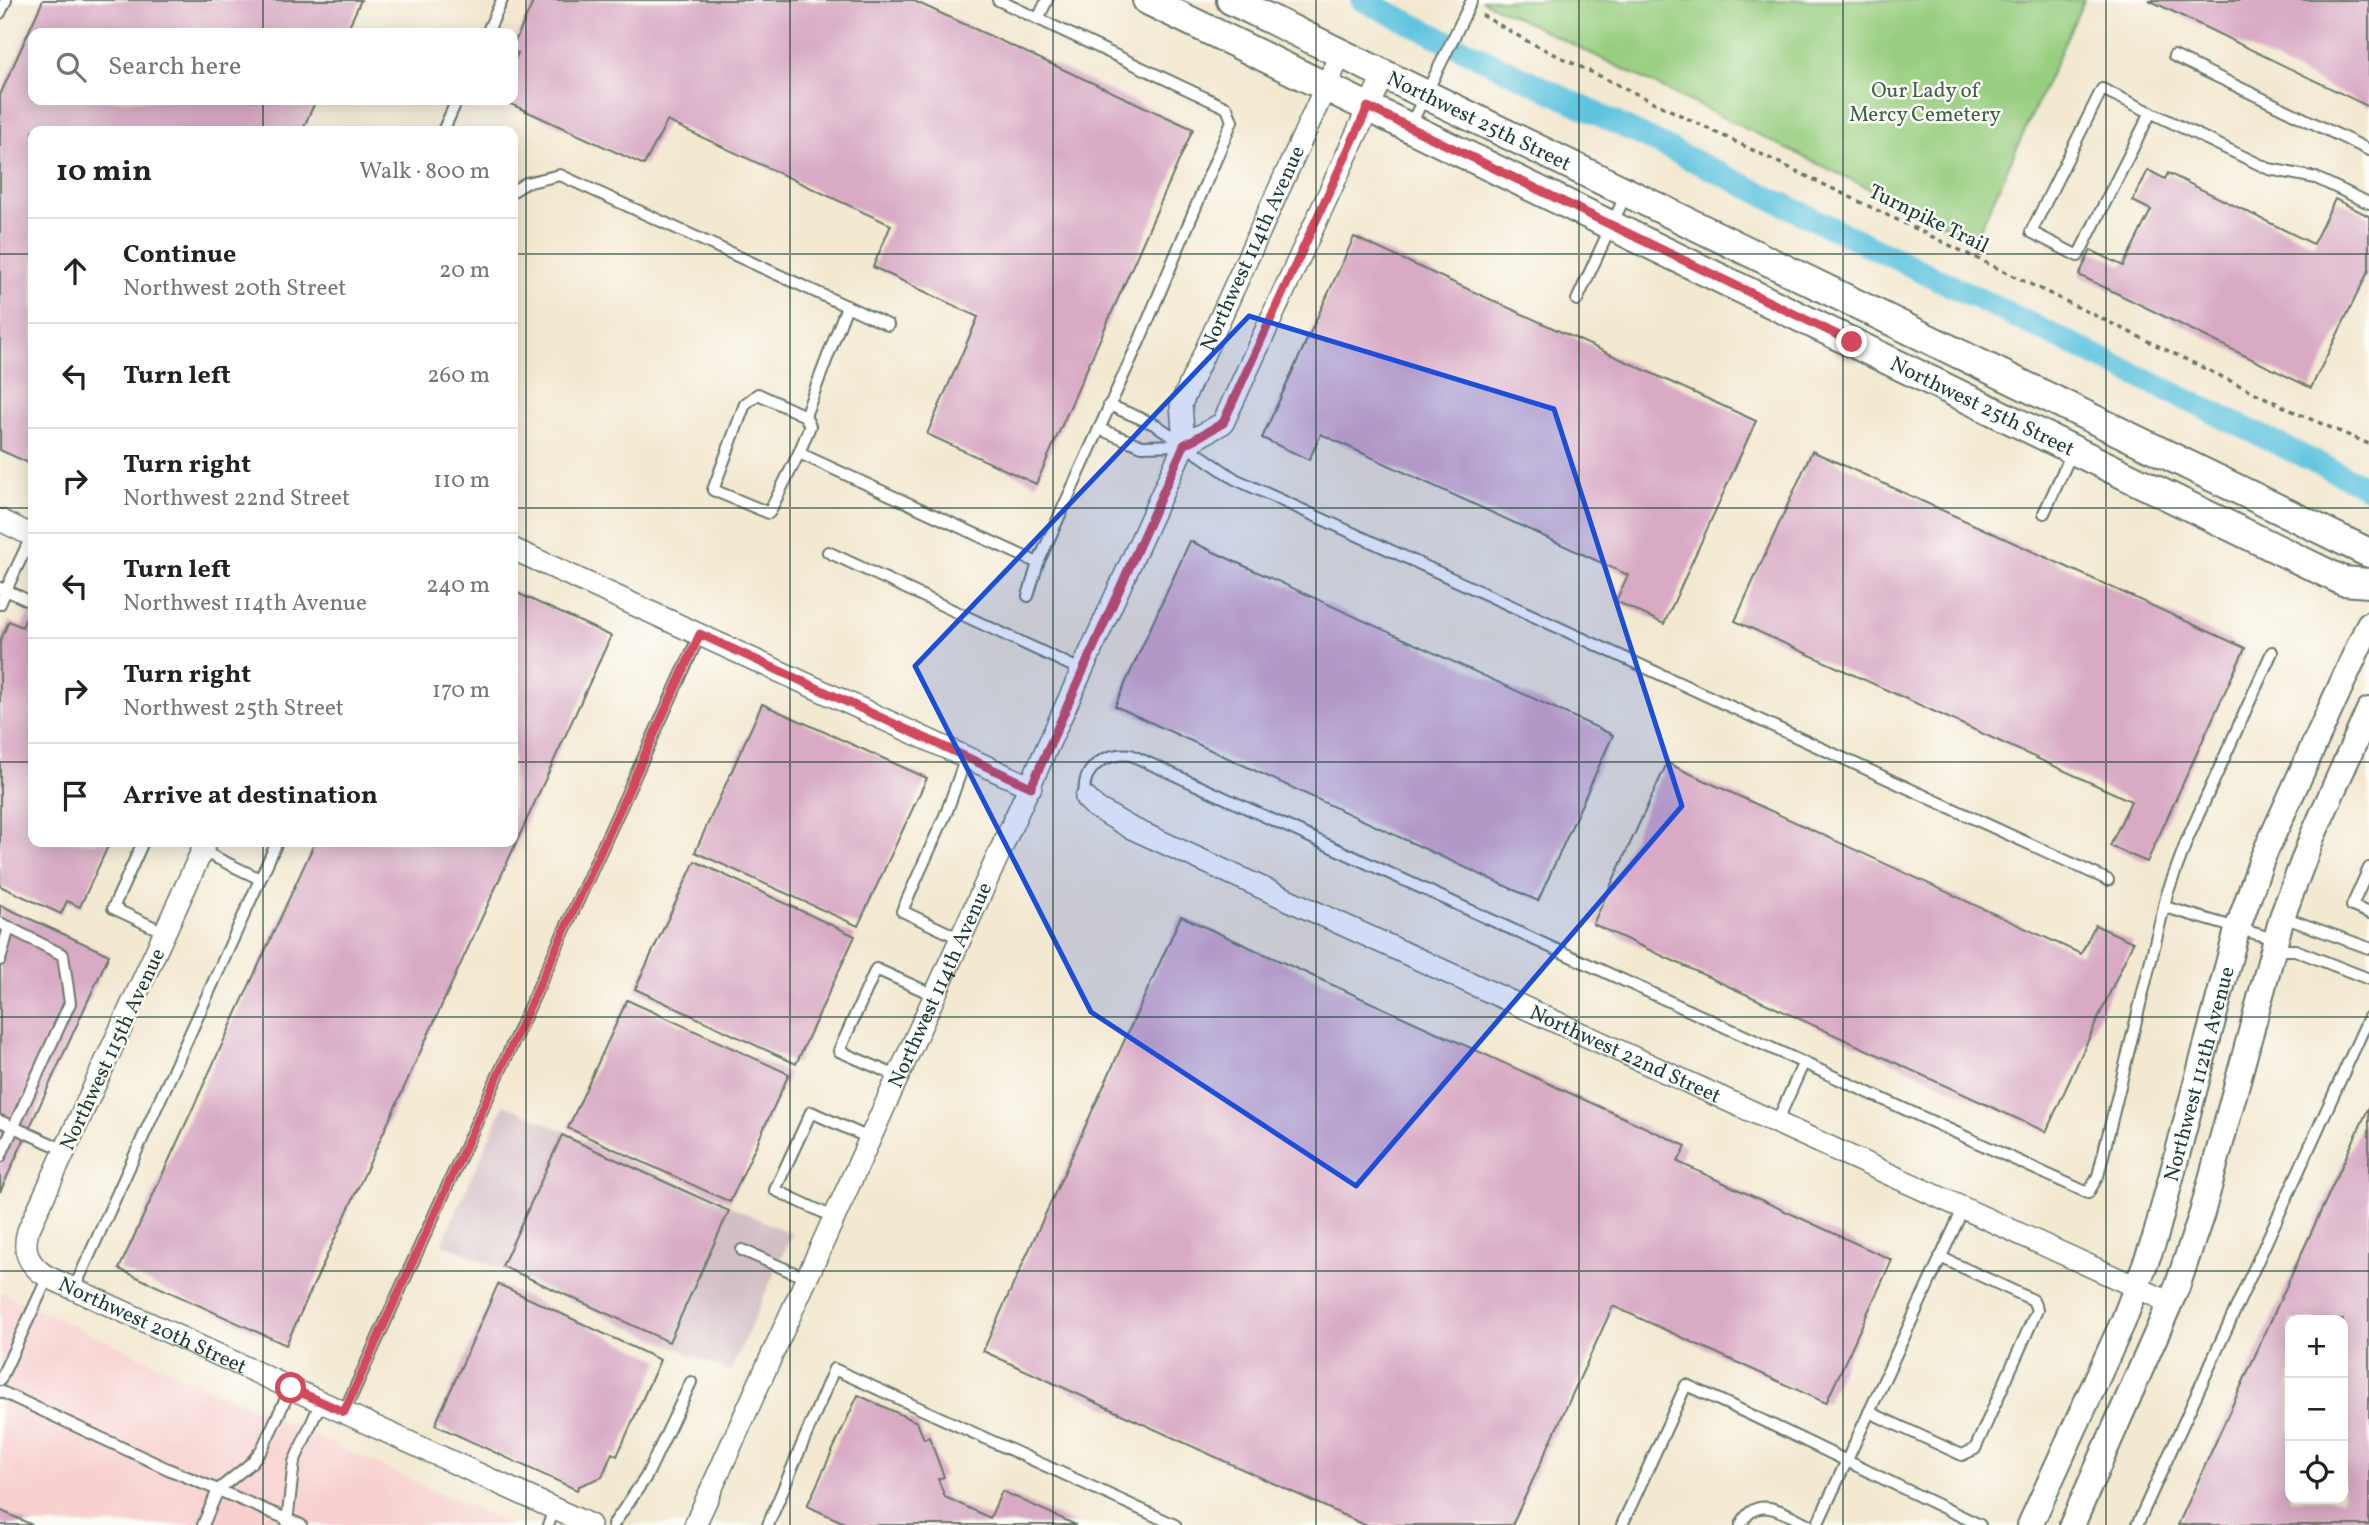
<!DOCTYPE html>
<html lang="en">
<head>
<meta charset="utf-8">
<style>
	:root { --surface:#fff; --page:#f6f6f6; --text:#222; --muted:#767676; --line:#e0e0e0 }
	body { margin:0; font-family:Vollkorn,serif; background:var(--page); color:var(--text) }
	.controls { position:absolute; right:21px; bottom:21px; display:grid; overflow:hidden; border-radius:14px; box-shadow:0 4px 18px #0003 }
	.controls button { width:63px; height:63px; display:grid; place-items:center; padding:0; border:0; border-bottom:2px solid var(--line); background:var(--surface); color:var(--text); font:35px sans-serif }
	.stop { position:absolute; width:21px; height:21px; margin:-16px; border:5px solid #d1495b; border-radius:50%; background:#fff }
	.stop.end { background:#d1495b; border-color:#fff; box-shadow:0 2px 7px #0008 }
	.list { margin:0; padding:0; list-style:none }
	h2 { display:flex; justify-content:space-between; align-items:center; height:91px; margin:0; padding:0 28px; font-size:30px }
	h2 small { font-size:23px; font-weight:400; color:var(--muted) }
	.list li { display:grid; grid-template-columns:46px 1fr auto; gap:21px; align-items:center; box-sizing:border-box; height:105px; padding:0 28px; border-top:2px solid var(--line) }
	.list b { display:block; font-size:26px; white-space:nowrap }
	.list p { margin:0; font-size:23px; white-space:nowrap; color:var(--muted) }
	.list em { font-size:23px; font-style:normal; color:var(--muted) }
	.icon { flex:none; width:38px; height:38px; fill:none; stroke:currentColor; stroke-width:2; stroke-linecap:round; stroke-linejoin:round }
	.map { position:relative; flex:none; width:2369px; height:1525px; overflow:hidden }
	.search { position:absolute; background:var(--surface); box-shadow:0 4px 18px #0003; left:28px; top:28px; width:490px; height:77px; display:flex; align-items:center; gap:18px; box-sizing:border-box; padding:0 24px; border-radius:14px; color:var(--muted); font-size:26px }
	.panel { position:absolute; background:var(--surface); box-shadow:0 4px 18px #0003; left:28px; top:126px; width:490px; height:721px; border-radius:14px }
	.map>svg:first-child { display:block }
	.built { fill:#f7d0cf }
	.industrial { fill:#d2bec5 }
	.green { fill:#98ce80; stroke:#5c865a; stroke-width:2 }
	.lines { fill:none; stroke-linecap:round; stroke-linejoin:round }
	.canal { stroke:#61c4df; stroke-width:23 }
	.building { fill:#d8aac4; fill-rule:evenodd }
	.service-casing { stroke:#69796b; stroke-width:14 }
	.minor-casing { stroke:#69796b; stroke-width:24 }
	.tertiary-casing { stroke:#69796b; stroke-width:28 }
	.secondary-casing { stroke:#69796b; stroke-width:32 }
	.path { stroke:#69796b; stroke-width:3.5; stroke-dasharray:5 5; stroke-linecap:butt }
	.service { stroke:#fff; stroke-width:10 }
	.minor { stroke:#fff; stroke-width:21 }
	.tertiary { stroke:#fff; stroke-width:24 }
	.secondary { stroke:#fff; stroke-width:28 }
	.route { stroke:#d1495b; stroke-width:9 }
	.marked { fill:#1d4ed8; fill-opacity:0.2; stroke:#1d4ed8; stroke-width:5; stroke-linejoin:round }
	.grid { fill:none; stroke:#1f3d34; stroke-width:2; stroke-opacity:0.55 }
	.labels { text-anchor:middle; stroke-width:5; stroke-linejoin:round; paint-order:stroke }
	.park-label { font-size:21px; fill:#3d6147; stroke:#fdfcf7 }
	.street-label { font-size:21px; fill:#1f3d34; stroke:#fdfcf7 }
</style>
</head>
<body>
<div class="map">
<svg width="2369" height="1525" viewBox="0 0 2369 1525">
	<rect width="100%" height="100%" fill="#fdfcf7"/>
	<filter id="ink" filterUnits="userSpaceOnUse"><feTurbulence type="fractalNoise" baseFrequency=".0143" numOctaves="2"/><feDisplacementMap in="SourceGraphic" scale="14" xChannelSelector="R" yChannelSelector="G"/><feConvolveMatrix kernelMatrix="1 2 1 2 8 2 1 2 1" color-interpolation-filters="sRGB"/></filter>
	<filter id="wash" filterUnits="userSpaceOnUse"><feTurbulence type="fractalNoise" baseFrequency=".00686" numOctaves="4" result="noise"/><feDisplacementMap in="SourceGraphic" scale="28" xChannelSelector="R" yChannelSelector="G"/><feGaussianBlur stdDeviation="1.57" result="paint"/><feColorMatrix in="noise" values="0 0 0 0 0 0 0 0 0 0 0 0 0 0 0 0 0 1.4 0 .05"/><feComposite in="paint" operator="in"/></filter>
	<g filter="url(#wash)">
		<rect width="100%" height="100%" fill="#f3e8d0"/>
		<!-- built -->
		<path class="built" d="M0 1292 510 1525H0Z"/>
		<!-- industrial -->
		<path class="industrial" d="M504 1104 792 1234 730 1372 442 1243Z"/>
		<!-- green -->
		<path class="green" d="M1481 0H2084L1975 240Z"/>
		<g class="lines">
			<!-- canal -->
			<path class="canal" d="M1362 0 2369 488"/>
		</g>
		<g id="blocks">
			<!-- building -->
			<g class="building">
				<path d="M43 0H361L346 33H33V100H316L302 131H33V465L0 450V95Z"/>
				<path d="M534 0H912L1193 129 1036 484 927 434 978 317 873 267 891 225 667 121 644 165 502 100H513V63L518 53 513 52V46Z"/>
				<path d="M2149 0H2369V107Z"/>
				<path d="M2148 170 2165 179 2168 173 2313 244 2335 199 2369 216V270L2311 388 2079 275 2091 250 2123 266 2151 210 2133 201Z"/>
				<path d="M1354 237 1756 421 1664 624 1616 601 1628 575 1321 434 1309 460 1262 438Z"/>
				<path d="M1812 451 2245 648 2147 862 2110 846 2131 801 1735 621Z"/>
				<path d="M1190 541 1613 735 1538 901 1115 706Z"/>
				<path d="M513 591 611 636 286 1345 119 1269 315 842H513Z"/>
				<path d="M29 612 33 614V842H110L80 907 67 901 61 914 0 886V641L9 621 22 627Z"/>
				<path d="M762 704 927 778 858 926 695 852Z"/>
				<path d="M1667 763 2081 954 2095 925 2133 942 2046 1132 1593 924Z"/>
				<path d="M695 861 855 936 796 1064 635 989Z"/>
				<path d="M0 905 109 955 0 1192Z"/>
				<path d="M1181 916 1686 1146 1678 1162 1892 1260 1826 1403 1613 1306 1512 1525H1365L983 1351Z"/>
				<path d="M627 1000 789 1074 730 1202 568 1128Z"/>
				<path d="M2369 1107V1525H2178L2292 1274ZM2290 1320H2343V1499H2290Z"/>
				<path d="M562 1135 729 1211 669 1342 502 1266Z"/>
				<path d="M498 1284 660 1360 617 1456 612 1453 602 1477 579 1486 577 1490 435 1425Z"/>
				<path d="M858 1395 917 1422 924 1439 929 1437 944 1477 938 1479 945 1497 990 1518 1002 1491 1076 1525H849L807 1506Z"/>
				<path d="M0 1510 32 1525H0Z"/>
			</g>
		</g>
	</g>
	<g filter="url(#ink)">
		<use href="#blocks" fill-opacity="0" stroke="#69796b" stroke-width="2"/>
		<g class="lines">
			<!-- service casing -->
			<g class="service-casing">
				<g id="service">
					<path d="M998 0 1227 108 1232 121 1141 337 1038 563 1028 596"/>
					<path d="M0 13 6 0"/>
					<path d="M1038 19 1047 0"/>
					<path d="M487 33 502 0"/>
					<path d="M2174 56 2369 150"/>
					<path d="M2151 112 2078 256 2031 232 2102 89 2269 169 2316 178 2369 203"/>
					<path d="M1410 126 1472 0"/>
					<path d="M443 131 457 100"/>
					<path d="M513 191 526 183 560 175 888 325"/>
					<path d="M1577 300 1626 194"/>
					<path d="M847 306 805 416 758 394 745 404 713 490 769 513 799 453 1038 563"/>
					<path d="M1109 405 1156 425 1235 479 2108 880"/>
					<path d="M1099 429 1142 446 1184 445"/>
					<path d="M799 453 810 426 805 416"/>
					<path d="M2044 513 2072 452"/>
					<path d="M32 535 6 590 33 603"/>
					<path d="M828 552 1083 671"/>
					<path d="M0 588 6 590 0 604"/>
					<path d="M1086 798C1078 771 1105 751 1131 755L2088 1193 2098 1176 2167 894 2187 840 2272 652"/>
					<path d="M143 842 113 908 166 933"/>
					<path d="M202 851 260 879"/>
					<path d="M2369 868 2352 906 2369 913"/>
					<path d="M2165 907 2274 939"/>
					<path d="M2283 917 2369 948"/>
					<path d="M0 923 63 955 70 1003 0 1157"/>
					<path d="M961 939 902 911 947 811 966 757"/>
					<path d="M2274 950H2295L2369 979"/>
					<path d="M0 960 9 927"/>
					<path d="M899 1077 839 1051 876 969 936 996"/>
					<path d="M0 1121 65 1150"/>
					<path d="M1777 1122 1803 1064"/>
					<path d="M835 1218 775 1190 811 1112 871 1139"/>
					<path d="M742 1250 808 1279"/>
					<path d="M74 1289 277 842"/>
					<path d="M0 1380 48 1277"/>
					<path d="M0 1391 168 1469 301 1525"/>
					<path d="M344 1412 700 634"/>
					<path d="M1869 1412 1962 1455 1975 1449 2037 1310 2033 1300 1940 1257"/>
					<path d="M287 1522 294 1462 321 1402"/>
					<path d="M203 1525 218 1490 251 1463 262 1449 291 1388"/>
					<path d="M548 1525 555 1509"/>
					<path d="M613 1525 646 1477 691 1382"/>
					<path d="M768 1525 834 1369 1175 1525"/>
					<path d="M1622 1525 1686 1385C1785 1429 1881 1479 1980 1525"/>
					<path d="M1741 1525C1756 1492 1787 1514 1809 1525"/>
					<path d="M1817 1525 1964 1207"/>
					<path d="M2137 1525 2369 1017"/>
				</g>
			</g>
			<!-- minor casing -->
			<g class="minor-casing">
				<g id="minor">
					<path d="M1184 445 1223 423 1384 74"/>
					<path d="M0 520 33 536"/>
					<path d="M513 549 1031 787"/>
					<path id="s1" d="M1086 798 1095 807 1129 827 2171 1303"/>
					<path id="s2" d="M206 842 28 1231C22 1251 29 1266 48 1277L590 1525"/>
					<path id="s3" d="M695 1525 1184 445 1181 404 1341 53"/>
				</g>
			</g>
			<!-- tertiary casing -->
			<g class="tertiary-casing">
				<g id="tertiary">
					<path id="s4" d="M2030 1525 2123 1322 2155 1238 2237 930 2262 859 2369 624"/>
					<path d="M2072 1525 2177 1287 2202 1213 2282 917 2313 835 2369 710"/>
				</g>
			</g>
			<!-- secondary casing -->
			<g class="secondary-casing">
				<g id="secondary">
					<path id="s5" d="M1147 0 2343 581 2369 583"/>
					<path id="s6" d="M1231 0 2369 553"/>
				</g>
			</g>
			<!-- path -->
			<path class="path" d="M1482 15 1527 41 2301 415 2369 444"/>
			<!-- service -->
			<use href="#service" class="service"/>
			<!-- minor -->
			<use href="#minor" class="minor"/>
			<!-- tertiary -->
			<use href="#tertiary" class="tertiary"/>
			<!-- secondary -->
			<use href="#secondary" class="secondary"/>
		</g>
	</g>
	<g class="lines" filter="url(#ink)">
		<!-- route -->
		<path class="route" d="M291 1388 344 1412 700 634 1031 787 1184 445 1223 423 1368 107 1852 342"/>
	</g>
	<!-- marked area -->
	<path class="marked" d="M1249 316 1554 409 1682 806 1356 1186 1091 1012 915 666Z"/>
	<!-- grid -->
	<path class="grid" d="M263 0V33M526 0V1525M790 0V1525M1053 0V1525M1316 0V1525M1579 0V1525M1843 0V1525M2106 0V1525M263 100V131M0 254H33M513 254H2369M0 508H33M513 508H2369M0 762H33M513 762H2369M263 842V1525M0 1017H2369M0 1271H2369"/>
	<g class="labels">
		<!-- park labels -->
		<g class="park-label">
			<text x="1925" y="97">Our Lady of<tspan x="1925" dy="24">Mercy Cemetery</tspan></text>
		</g>
		<!-- street labels -->
		<g class="street-label">
			<text dy="7" stroke="none"><textPath href="#s6" startOffset="276">Northwest 25th Street</textPath></text>
			<text transform="translate(1929 218) rotate(26)" y="7">Turnpike Trail</text>
			<text dy="7" stroke="none"><textPath href="#s3" startOffset="1398">Northwest 114th Avenue</textPath></text>
			<text dy="7" stroke="none"><textPath href="#s5" startOffset="929">Northwest 25th Street</textPath></text>
			<text dy="7" stroke="none"><textPath href="#s3" startOffset="593">Northwest 114th Avenue</textPath></text>
			<text transform="translate(112 1049) rotate(-65)" y="7">Northwest 115th Avenue</text>
			<text dy="7" stroke="none"><textPath href="#s1" startOffset="598">Northwest 22nd Street</textPath></text>
			<text dy="7" stroke="none"><textPath href="#s4" startOffset="483">Northwest 112th Avenue</textPath></text>
			<text dy="7" stroke="none"><textPath href="#s2" startOffset="598">Northwest 20th Street</textPath></text>
		</g>
	</g>
</svg>
<div class="controls">
<button>+</button>
<button>−</button>
<button><svg class="icon" aria-label="locate" viewBox="0 0 24 24"><circle cx="12" cy="12" r="6"/><path d="M12 2v4M12 18v4M2 12h4M18 12h4"/></svg></button>
</div>
<div class="stop" style="left:291px;top:1388px"></div>
<div class="stop end" style="left:1852px;top:342px"></div>
<div class="search"><svg class="icon" aria-label="search" viewBox="0 0 24 24"><circle cx="10" cy="10" r="6"/><path d="M15 15l6 6"/></svg>Search here</div>
<section class="panel">
<h2>10 min<small>Walk · 800 m</small></h2>
<ul class="list">
<li><svg class="icon" aria-label="ahead" viewBox="0 0 24 24"><path d="M12 20V5M6 11l6-6 6 6"/></svg><div><b>Continue</b><p>Northwest 20th Street</p></div><em>20 m</em></li>
<li><svg class="icon" aria-label="left" viewBox="0 0 24 24"><path d="M17 20v-9H6M10 6l-5 5 5 5"/></svg><div><b>Turn left</b></div><em>260 m</em></li>
<li><svg class="icon" aria-label="right" viewBox="0 0 24 24"><path d="M7 20v-9h11M14 6l5 5-5 5"/></svg><div><b>Turn right</b><p>Northwest 22nd Street</p></div><em>110 m</em></li>
<li><svg class="icon" aria-label="left" viewBox="0 0 24 24"><path d="M17 20v-9H6M10 6l-5 5 5 5"/></svg><div><b>Turn left</b><p>Northwest 114th Avenue</p></div><em>240 m</em></li>
<li><svg class="icon" aria-label="right" viewBox="0 0 24 24"><path d="M7 20v-9h11M14 6l5 5-5 5"/></svg><div><b>Turn right</b><p>Northwest 25th Street</p></div><em>170 m</em></li>
<li><svg class="icon" aria-label="arrive" viewBox="0 0 24 24"><path d="M6 21V4h12l-3 4 3 4H6"/></svg><div><b>Arrive at destination</b></div></li>
</ul>
</section>
</div>
</body>
</html>
